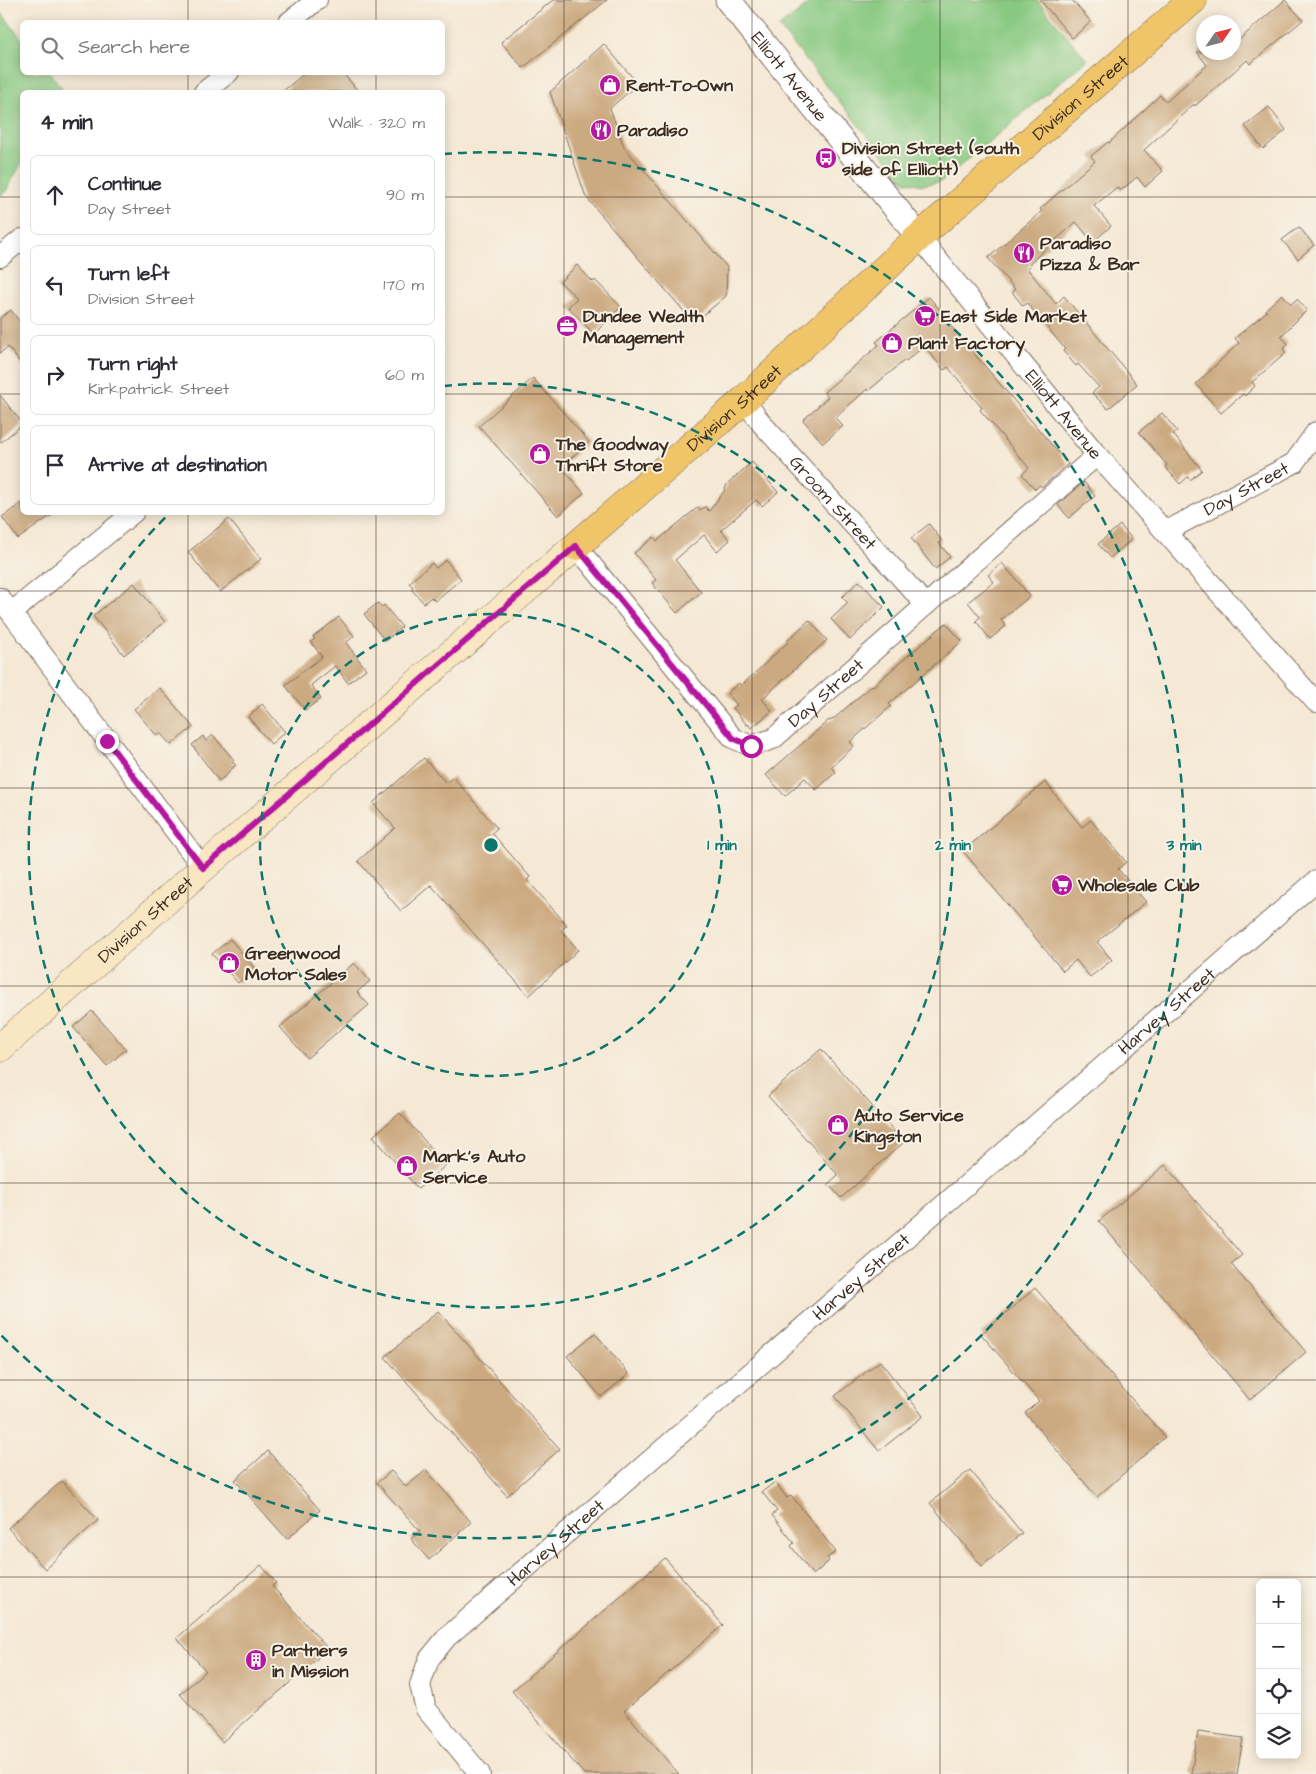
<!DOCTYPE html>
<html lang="en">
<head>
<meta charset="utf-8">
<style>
	:root { --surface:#fff; --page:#f2f2f3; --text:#2b2b33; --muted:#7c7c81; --line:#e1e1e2 }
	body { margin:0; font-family:"Architects Daughter",sans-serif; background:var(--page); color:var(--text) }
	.controls { position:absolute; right:15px; bottom:15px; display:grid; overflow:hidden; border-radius:8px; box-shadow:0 2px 12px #0003 }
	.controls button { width:45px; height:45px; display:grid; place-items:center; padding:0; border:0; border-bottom:1px solid var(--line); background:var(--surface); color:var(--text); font:25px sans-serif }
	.compass { position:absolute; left:1196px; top:15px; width:45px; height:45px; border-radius:50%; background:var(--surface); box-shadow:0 2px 12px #0003; rotate:55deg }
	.stop { position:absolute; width:15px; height:15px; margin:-11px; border:4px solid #b5179e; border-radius:50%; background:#fff }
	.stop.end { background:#b5179e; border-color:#fff; box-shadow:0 1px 5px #0008 }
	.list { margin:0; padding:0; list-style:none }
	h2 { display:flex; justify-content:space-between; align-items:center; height:65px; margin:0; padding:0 20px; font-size:21px }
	h2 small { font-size:16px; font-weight:400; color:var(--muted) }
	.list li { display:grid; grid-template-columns:32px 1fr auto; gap:15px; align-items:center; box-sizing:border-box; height:80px; margin:0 10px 10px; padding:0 10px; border:1px solid var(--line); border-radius:8px }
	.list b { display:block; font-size:19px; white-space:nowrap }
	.list p { margin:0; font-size:16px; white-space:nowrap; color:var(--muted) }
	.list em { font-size:16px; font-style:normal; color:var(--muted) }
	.icon { flex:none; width:28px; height:28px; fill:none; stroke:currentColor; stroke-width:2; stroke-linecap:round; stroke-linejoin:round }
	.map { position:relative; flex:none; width:1316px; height:1774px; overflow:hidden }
	.search { position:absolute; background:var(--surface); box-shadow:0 2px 12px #0003; left:20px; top:20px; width:425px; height:55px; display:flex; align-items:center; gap:12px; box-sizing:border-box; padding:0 18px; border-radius:8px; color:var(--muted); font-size:19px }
	.panel { position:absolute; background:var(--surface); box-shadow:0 2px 12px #0003; left:20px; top:90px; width:425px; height:425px; border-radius:8px }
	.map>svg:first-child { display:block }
	.green { fill:#88c981; stroke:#627a50 }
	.building { fill:#ccaa81 }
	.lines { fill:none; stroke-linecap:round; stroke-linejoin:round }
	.minor-casing { stroke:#7c6c5e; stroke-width:22 }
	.tertiary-casing { stroke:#7c6c5e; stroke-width:27 }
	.secondary-casing { stroke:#7c6c5e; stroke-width:29 }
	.primary-casing { stroke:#7c6c5e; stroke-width:29 }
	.minor { stroke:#fff; stroke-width:20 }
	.tertiary { stroke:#fff; stroke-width:25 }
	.secondary { stroke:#f9e7c3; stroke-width:28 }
	.primary { stroke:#f0c469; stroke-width:28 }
	.route { stroke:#b5179e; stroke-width:6 }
	.grid { fill:none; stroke:#3b2a1e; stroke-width:1; stroke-opacity:0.55 }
	.ring { fill:none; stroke:#0f766e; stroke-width:2.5; stroke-dasharray:9 6 }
	.labels { text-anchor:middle; stroke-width:4; stroke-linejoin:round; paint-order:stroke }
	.street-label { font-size:18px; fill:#3b2a1e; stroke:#f7f3e8 }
	.poi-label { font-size:18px; font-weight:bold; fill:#3b2a1e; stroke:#f7f3e8; text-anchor:start }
	.centre { fill:#0f766e; stroke:#f7f3e8; stroke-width:2.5 }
	.ring-label { font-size:15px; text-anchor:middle; font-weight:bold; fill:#0f766e; stroke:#f7f3e8; stroke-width:4; stroke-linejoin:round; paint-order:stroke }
</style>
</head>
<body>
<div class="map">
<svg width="1316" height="1774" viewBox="0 0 1316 1774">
	<rect width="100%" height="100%" fill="#f7f3e8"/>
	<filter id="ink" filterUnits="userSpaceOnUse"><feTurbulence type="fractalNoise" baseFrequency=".02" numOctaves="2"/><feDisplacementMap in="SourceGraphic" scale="10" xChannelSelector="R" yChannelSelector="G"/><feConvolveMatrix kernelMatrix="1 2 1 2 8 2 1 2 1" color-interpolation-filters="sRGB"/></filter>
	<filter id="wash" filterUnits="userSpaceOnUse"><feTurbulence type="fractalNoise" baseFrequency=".0096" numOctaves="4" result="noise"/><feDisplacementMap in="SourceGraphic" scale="20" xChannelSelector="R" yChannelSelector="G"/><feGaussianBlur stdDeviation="1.12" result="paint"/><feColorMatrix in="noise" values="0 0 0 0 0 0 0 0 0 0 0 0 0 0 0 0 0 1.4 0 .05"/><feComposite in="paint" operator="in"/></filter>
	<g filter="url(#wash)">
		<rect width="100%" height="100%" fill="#f5e8d4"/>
		<!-- green -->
		<g class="green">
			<path d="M814 0H1037L1087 60 942 181 923 185 904 181 779 27Z"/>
			<path d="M0 11 22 39V72L50 73 62 88 56 92H22V162L6 191 0 196Z"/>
		</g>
		<g id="blocks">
			<!-- building -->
			<g class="building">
				<path d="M553 0H607L523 68 501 42Z"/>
				<path d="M1040 0H1072L1091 22 1072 38Z"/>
				<path d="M1285 0 1303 20 1250 64 1247 60 1195 106 1194 104 1144 150 1163 171 1145 187 1137 177 1120 191 1117 187 1094 206 1111 226 1093 242 1076 222 1030 263V265L1027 268 1056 304 1064 296 1137 384 1108 409 1092 393 1099 387 1078 364 1076 366 1063 351 1065 349 1027 303 1023 306 1012 292 1015 289 1014 288 988 258 1042 211 1040 209 1095 161 1091 156 1108 142 1109 143 1160 95 1166 102 1207 65 1197 52H1234V44Z"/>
				<path d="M604 44 638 84 610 108 624 147 727 267 726 296 694 323 586 197 550 92Z"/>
				<path d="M306 72H342L359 92H282Z"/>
				<path d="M1269 107 1286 130 1263 149 1245 126Z"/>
				<path d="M1299 227 1314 245 1298 259 1282 240Z"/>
				<path d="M577 265 593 282 595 280 621 307 594 334 568 307 577 298 560 282Z"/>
				<path d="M1282 294 1291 304 1297 299 1307 310 1281 336 1288 344 1283 349 1286 353 1252 382 1255 386 1245 396 1243 394 1221 413 1196 384 1239 343 1235 338 1267 311 1265 310Z"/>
				<path d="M929 297 951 323 949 324 1068 464 1042 487 1040 485 1035 489 1022 474 1029 468 980 410 982 408 948 367 944 370 924 346 906 361 905 360 868 391 867 389 835 418 843 426 823 443 803 420 828 397 824 392 879 345 876 342Z"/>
				<path d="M11 310 22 325V365L8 347 0 353V318Z"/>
				<path d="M533 378 589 442 561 467 584 493 558 516 479 426Z"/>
				<path d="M0 395 22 423V425L0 443Z"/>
				<path d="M1162 413 1177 431 1173 434 1202 470 1190 480 1188 477 1180 484 1165 467 1167 465 1139 432Z"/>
				<path d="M752 462 778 492 762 506 756 500 721 530 730 540 717 551 704 535 675 560 701 592 677 613 652 583 656 580 634 553 654 537 657 541 698 507 700 510 705 507 709 511 725 490 727 484Z"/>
				<path d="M1084 482 1095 496 1069 518 1058 505Z"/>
				<path d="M22 503V512H56L18 539 2 517Z"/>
				<path d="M229 519 261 559 220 592 188 552Z"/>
				<path d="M929 524 942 541 939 543 950 557 935 569 911 538Z"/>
				<path d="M1120 525 1132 539 1110 558 1098 544Z"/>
				<path d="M446 560 461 579 435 601 431 597 424 603 411 589 413 587 409 583 432 563 436 568Z"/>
				<path d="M1002 563 1030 596 1001 620 1006 626 990 639 976 621 980 617 968 602 994 582 988 575Z"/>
				<path d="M859 581 884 607 850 640 831 619 848 603 842 597Z"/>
				<path d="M134 583 165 622 124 655 93 616Z"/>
				<path d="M378 603 382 607 384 605 402 627 385 641 364 614Z"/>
				<path d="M339 617 354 636 346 643 366 669 348 683 335 666 311 685 321 699 305 710 285 685 322 657 311 642 315 639 313 637Z"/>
				<path d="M809 620 827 640 762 699 772 711 751 728 748 724 747 725 733 708 737 705 727 693 739 683 741 686 788 642 787 641Z"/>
				<path d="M946 623 962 641 889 704 891 706 850 742 854 746 831 767 836 772 816 790 805 778 785 796 766 775 829 720 830 721 837 716 872 685 873 686Z"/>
				<path d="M160 688 193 727 171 745 160 733 157 736 134 709Z"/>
				<path d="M262 704 285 732 271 744 248 717Z"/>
				<path d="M213 735 234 760 232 762 236 765 228 772 229 773 219 781 192 745 203 736 206 741Z"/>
				<path d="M424 758 446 783 453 777 497 828 492 833 530 877 527 880 567 925 561 930 578 950 529 996 431 885 401 911 358 861 395 828 373 803Z"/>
				<path d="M1045 782 1082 827 1091 820 1100 831 1126 862 1118 869 1146 902 1097 942 1112 960 1090 977 1076 960 1063 971 963 851Z"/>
				<path d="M230 939 255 968 238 983 212 954Z"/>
				<path d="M354 963 370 981 357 992 369 1005 307 1058 280 1027Z"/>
				<path d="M92 1011 126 1049 107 1066 73 1027Z"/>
				<path d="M821 1049 904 1142 841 1198 828 1184 838 1175 768 1096Z"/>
				<path d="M400 1113 446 1165 418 1189 373 1136Z"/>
				<path d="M1165 1165 1242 1255 1231 1264 1306 1352 1250 1400 1099 1221Z"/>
				<path d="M1035 1288 1165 1437 1097 1497 1025 1413 1039 1401 981 1334Z"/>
				<path d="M438 1311 560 1449 507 1496 385 1357Z"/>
				<path d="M595 1333 629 1374 601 1397 567 1356Z"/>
				<path d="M880 1361 923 1416 879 1451 835 1396Z"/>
				<path d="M268 1451 320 1510 287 1539 235 1480Z"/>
				<path d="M426 1470 471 1522 429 1560 411 1539 420 1531 377 1483 391 1471 406 1487Z"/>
				<path d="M970 1470 1022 1533 982 1566 930 1503Z"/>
				<path d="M62 1481 98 1520 45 1569 8 1528Z"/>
				<path d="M775 1482 787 1498 791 1495 836 1552 827 1558 829 1561 813 1575 791 1546 794 1543 772 1515 777 1511 762 1492Z"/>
				<path d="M665 1558 723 1625 624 1711 679 1774H584L512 1691Z"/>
				<path d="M261 1565 276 1583 272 1586 328 1649 222 1742 180 1694 206 1671 177 1638Z"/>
				<path d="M1198 1732 1243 1738 1237 1774H1191Z"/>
			</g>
		</g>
	</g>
	<g filter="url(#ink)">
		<use href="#blocks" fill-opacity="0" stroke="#7c6c5e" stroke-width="1"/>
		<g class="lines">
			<!-- minor casing -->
			<g class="minor-casing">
				<g id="minor">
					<path d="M289 22 317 0"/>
					<path d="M204 92 229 72"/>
					<path id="s1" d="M919 237 1097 455 1316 702"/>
					<path d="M0 257 22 239"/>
					<path id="s2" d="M744 400 762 424 926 605"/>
					<path id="s3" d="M1165 532 1294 463 1316 432"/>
					<path id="s4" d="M576 546 733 738 751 746 773 739 1097 455"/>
					<path d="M0 598 203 868"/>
					<path d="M11 613 134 512"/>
					<path id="s5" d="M480 1774 426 1709 420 1685 429 1659 447 1637 1316 881"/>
				</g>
			</g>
			<!-- tertiary casing -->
			<g class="tertiary-casing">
				<g id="tertiary">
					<path id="s6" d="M728 0 919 237"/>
				</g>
			</g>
			<!-- secondary casing -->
			<g class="secondary-casing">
				<g id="secondary">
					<path id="s7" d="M0 1048 203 868 576 546"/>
				</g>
			</g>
			<!-- primary casing -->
			<g class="primary-casing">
				<g id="primary">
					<path id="s8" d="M576 546 744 400 919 237 1193 0"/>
				</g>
			</g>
			<!-- minor -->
			<use href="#minor" class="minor"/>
			<!-- tertiary -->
			<use href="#tertiary" class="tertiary"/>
			<!-- secondary -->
			<use href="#secondary" class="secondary"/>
			<!-- primary -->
			<use href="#primary" class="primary"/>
		</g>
	</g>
	<g class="lines" filter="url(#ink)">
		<!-- route -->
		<path class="route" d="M107 741 203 868 576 546 733 738 751 746"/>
	</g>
	<!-- grid -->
	<path class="grid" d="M188 0V22M376 0V22M564 0V1774M752 0V1774M940 0V1774M1128 0V1774M188 72V92M376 72V92M0 197H22M442 197H1316M0 394H22M442 394H1316M188 512V1774M376 512V1774M0 591H1316M0 788H1316M0 986H1316M0 1183H1316M0 1380H1316M0 1577H1316"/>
	<!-- distance rings -->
	<g class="ring">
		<circle cx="491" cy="845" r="231"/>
		<path d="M443 386A462 462 0 1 1 170 513"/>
		<path d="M443 154A693 693 0 1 1 1 1335"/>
	</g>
	<!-- icons -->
	<defs>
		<g id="shop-disc" transform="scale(1.125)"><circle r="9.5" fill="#b5179e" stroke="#f7f3e8"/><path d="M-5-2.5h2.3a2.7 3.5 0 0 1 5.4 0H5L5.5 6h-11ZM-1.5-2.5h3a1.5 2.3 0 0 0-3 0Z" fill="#fff"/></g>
		<g id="restaurant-disc" transform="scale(1.125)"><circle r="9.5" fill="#b5179e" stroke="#f7f3e8"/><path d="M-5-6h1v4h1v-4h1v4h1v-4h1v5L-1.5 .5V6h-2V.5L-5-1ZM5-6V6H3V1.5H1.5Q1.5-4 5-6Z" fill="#fff"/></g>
		<g id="bus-disc" transform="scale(1.125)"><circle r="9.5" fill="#b5179e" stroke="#f7f3e8"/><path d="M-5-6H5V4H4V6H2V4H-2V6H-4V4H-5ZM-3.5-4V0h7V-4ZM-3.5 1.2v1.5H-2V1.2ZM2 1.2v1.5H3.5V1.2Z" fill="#fff"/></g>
		<g id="supermarket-disc" transform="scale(1.125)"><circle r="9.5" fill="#b5179e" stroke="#f7f3e8"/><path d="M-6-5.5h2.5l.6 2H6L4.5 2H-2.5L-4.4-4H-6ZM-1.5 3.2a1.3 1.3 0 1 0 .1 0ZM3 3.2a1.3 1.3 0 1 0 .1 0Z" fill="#fff"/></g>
		<g id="office-disc" transform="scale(1.125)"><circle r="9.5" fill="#b5179e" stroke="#f7f3e8"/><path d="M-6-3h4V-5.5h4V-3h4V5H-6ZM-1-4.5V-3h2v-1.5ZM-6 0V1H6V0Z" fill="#fff"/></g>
		<g id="building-disc" transform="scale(1.125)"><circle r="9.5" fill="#b5179e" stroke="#f7f3e8"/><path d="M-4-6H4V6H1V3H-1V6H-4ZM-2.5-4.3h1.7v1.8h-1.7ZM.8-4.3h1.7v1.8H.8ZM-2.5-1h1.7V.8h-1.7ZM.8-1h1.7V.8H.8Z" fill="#fff"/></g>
	</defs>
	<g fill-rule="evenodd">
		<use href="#shop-disc" x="610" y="85"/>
		<use href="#restaurant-disc" x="601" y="130"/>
		<use href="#bus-disc" x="826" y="158"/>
		<use href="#restaurant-disc" x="1024" y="253"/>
		<use href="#supermarket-disc" x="925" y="316"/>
		<use href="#office-disc" x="567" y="326"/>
		<use href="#shop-disc" x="892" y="343"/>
		<use href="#shop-disc" x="540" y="454"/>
		<use href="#supermarket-disc" x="1062" y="885"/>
		<use href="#shop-disc" x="229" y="963"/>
		<use href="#shop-disc" x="838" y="1125"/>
		<use href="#shop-disc" x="407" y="1166"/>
		<use href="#building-disc" x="256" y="1660"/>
	</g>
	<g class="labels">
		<!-- street labels -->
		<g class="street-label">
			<text dy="6" stroke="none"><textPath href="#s6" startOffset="98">Elliott Avenue</textPath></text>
			<text dy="6" stroke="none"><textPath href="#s8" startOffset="675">Division Street</textPath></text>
			<text dy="6" stroke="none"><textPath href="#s8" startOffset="210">Division Street</textPath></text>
			<text dy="6" stroke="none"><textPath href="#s1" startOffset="229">Elliott Avenue</textPath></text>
			<text dy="6" stroke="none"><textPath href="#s3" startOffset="92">Day Street</textPath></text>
			<text dy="6" stroke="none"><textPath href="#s2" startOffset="136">Groom Street</textPath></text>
			<text dy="6" stroke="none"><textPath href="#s4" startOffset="361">Day Street</textPath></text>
			<text dy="6" stroke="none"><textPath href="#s7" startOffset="194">Division Street</textPath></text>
			<text dy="6" stroke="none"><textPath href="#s5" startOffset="1119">Harvey Street</textPath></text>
			<text dy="6" stroke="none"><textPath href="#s5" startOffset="714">Harvey Street</textPath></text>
			<text dy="6" stroke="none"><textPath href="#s5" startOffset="309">Harvey Street</textPath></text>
		</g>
		<!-- poi labels -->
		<g class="poi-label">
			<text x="626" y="91">Rent-To-Own</text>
			<text x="617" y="136">Paradiso</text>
			<text x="842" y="154">Division Street (south<tspan x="842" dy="21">side of Elliott)</tspan></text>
			<text x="1040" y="249">Paradiso<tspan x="1040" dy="21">Pizza &amp; Bar</tspan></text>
			<text x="583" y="322">Dundee Wealth<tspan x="583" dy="21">Management</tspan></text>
			<text x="941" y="322">East Side Market</text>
			<text x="908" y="349">Plant Factory</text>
			<text x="556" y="450">The Goodway<tspan x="556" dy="21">Thrift Store</tspan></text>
			<text x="1078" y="891">Wholesale Club</text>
			<text x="245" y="959">Greenwood<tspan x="245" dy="21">Motor Sales</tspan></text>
			<text x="854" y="1121">Auto Service<tspan x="854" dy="21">Kingston</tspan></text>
			<text x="423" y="1162">Mark's Auto<tspan x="423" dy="21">Service</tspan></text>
			<text x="272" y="1656">Partners<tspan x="272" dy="21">in Mission</tspan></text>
		</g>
	</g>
	<circle cx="491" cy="845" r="8" class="centre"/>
	<g class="ring-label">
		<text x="722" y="850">1 min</text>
		<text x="953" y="850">2 min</text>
		<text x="1184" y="850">3 min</text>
	</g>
</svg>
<div class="controls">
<button>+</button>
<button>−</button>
<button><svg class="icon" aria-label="locate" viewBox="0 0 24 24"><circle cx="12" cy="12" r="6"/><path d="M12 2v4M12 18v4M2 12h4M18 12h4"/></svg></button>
<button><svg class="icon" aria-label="layers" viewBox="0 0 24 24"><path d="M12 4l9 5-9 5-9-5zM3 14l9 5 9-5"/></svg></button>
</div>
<svg class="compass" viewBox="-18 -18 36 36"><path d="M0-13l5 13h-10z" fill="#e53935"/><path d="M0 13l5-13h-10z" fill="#7c7c81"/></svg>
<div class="stop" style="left:751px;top:746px"></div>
<div class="stop end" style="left:107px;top:741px"></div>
<div class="search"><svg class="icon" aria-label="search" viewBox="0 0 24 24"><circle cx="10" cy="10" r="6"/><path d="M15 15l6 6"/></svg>Search here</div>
<section class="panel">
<h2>4 min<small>Walk · 320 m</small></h2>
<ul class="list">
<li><svg class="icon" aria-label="ahead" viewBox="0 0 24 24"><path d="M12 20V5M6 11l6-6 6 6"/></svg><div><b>Continue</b><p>Day Street</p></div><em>90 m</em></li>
<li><svg class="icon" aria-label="left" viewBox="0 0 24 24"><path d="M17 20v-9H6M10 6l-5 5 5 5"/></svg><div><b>Turn left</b><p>Division Street</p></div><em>170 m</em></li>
<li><svg class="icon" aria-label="right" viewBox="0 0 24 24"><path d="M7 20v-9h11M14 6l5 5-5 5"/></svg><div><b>Turn right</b><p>Kirkpatrick Street</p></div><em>60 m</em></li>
<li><svg class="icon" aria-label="arrive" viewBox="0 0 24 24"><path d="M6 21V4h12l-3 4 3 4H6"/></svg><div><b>Arrive at destination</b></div></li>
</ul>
</section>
</div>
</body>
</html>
